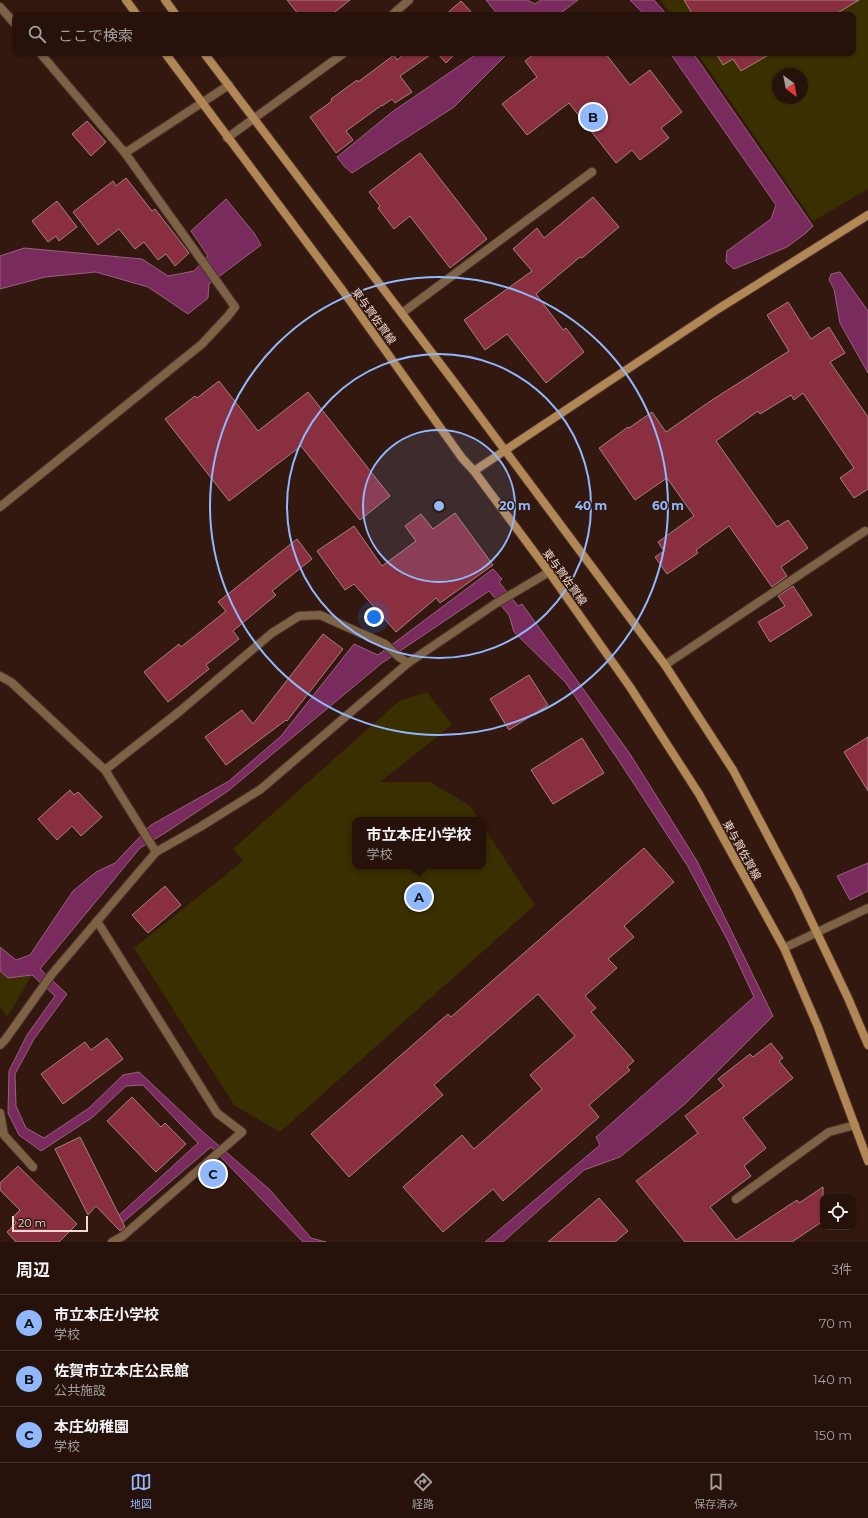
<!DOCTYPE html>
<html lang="ja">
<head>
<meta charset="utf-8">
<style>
	:root { --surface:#26120b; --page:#2e1b14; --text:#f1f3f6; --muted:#a49e9d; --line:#42322c; --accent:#90b8fd }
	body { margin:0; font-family:Montserrat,"Noto Sans JP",sans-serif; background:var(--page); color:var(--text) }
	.controls { position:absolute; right:12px; bottom:12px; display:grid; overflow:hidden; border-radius:8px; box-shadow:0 1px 3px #0004 }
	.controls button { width:36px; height:36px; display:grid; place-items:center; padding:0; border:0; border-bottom:1px solid var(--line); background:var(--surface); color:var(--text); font:20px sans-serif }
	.compass { position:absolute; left:772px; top:68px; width:36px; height:36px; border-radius:50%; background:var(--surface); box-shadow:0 1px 3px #0004; rotate:148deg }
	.scale { position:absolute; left:12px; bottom:10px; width:76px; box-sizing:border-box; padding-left:4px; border:2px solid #eddad4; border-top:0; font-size:11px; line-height:14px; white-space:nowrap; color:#eddad4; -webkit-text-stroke:3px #33180f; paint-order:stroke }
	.you { position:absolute; left:374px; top:617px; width:14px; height:14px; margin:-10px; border:3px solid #fff; border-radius:50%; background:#1a73e8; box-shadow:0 0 0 6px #1a73e833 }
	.badge { display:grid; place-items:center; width:26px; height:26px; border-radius:50%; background:var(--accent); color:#111; font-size:13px; font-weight:700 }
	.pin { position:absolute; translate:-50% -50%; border:2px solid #fff; box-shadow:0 1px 4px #0006 }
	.popup { position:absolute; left:352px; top:817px; width:134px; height:52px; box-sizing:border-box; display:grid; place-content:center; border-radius:8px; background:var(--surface); filter:drop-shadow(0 1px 3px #0005); font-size:13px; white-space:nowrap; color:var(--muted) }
	.popup b { font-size:15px; color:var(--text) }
	.popup::after { content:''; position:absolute; left:50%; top:100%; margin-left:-8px; border:8px solid transparent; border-top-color:var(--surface) }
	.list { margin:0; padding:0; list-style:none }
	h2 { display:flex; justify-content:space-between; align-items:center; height:52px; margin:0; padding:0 16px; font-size:17px }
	h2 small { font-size:13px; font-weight:400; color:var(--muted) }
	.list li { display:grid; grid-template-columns:26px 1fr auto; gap:12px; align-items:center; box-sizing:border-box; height:56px; padding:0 16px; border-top:1px solid var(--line) }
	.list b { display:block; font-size:15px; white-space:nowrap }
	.list p { margin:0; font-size:13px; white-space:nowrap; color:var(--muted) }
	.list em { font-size:13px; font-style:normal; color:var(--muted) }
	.icon { flex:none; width:22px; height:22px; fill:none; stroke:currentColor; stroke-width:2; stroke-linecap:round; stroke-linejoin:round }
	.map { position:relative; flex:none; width:868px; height:1242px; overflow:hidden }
	.search { position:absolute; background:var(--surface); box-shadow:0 1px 3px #0004; left:12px; right:12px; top:12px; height:44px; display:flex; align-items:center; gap:10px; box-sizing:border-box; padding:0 14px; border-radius:8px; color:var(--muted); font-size:15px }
	.sheet { height:220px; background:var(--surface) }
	nav { display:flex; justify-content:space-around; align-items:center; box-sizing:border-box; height:56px; border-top:1px solid var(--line); background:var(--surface); font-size:11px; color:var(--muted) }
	nav a { display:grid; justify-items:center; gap:2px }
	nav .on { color:var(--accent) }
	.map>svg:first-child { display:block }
	.green { fill:#392f00; fill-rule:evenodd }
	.water { fill:#782b5c; stroke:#9b6080 }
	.building { fill:#892f40; stroke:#a58083 }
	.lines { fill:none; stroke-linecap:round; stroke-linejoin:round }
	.lane-casing { stroke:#4d332b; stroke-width:10 }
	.street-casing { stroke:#4d332b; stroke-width:10 }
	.secondary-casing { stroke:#4d332b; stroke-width:10 }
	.lane { stroke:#7d6245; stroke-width:8 }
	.street { stroke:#7d6245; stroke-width:8 }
	.secondary { stroke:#b28756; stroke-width:8 }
	.ring { fill:none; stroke:#90b8fd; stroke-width:2 }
	.labels { text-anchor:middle; stroke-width:3; stroke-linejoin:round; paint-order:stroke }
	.street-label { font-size:11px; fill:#eddad4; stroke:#33180f }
	.centre { fill:#90b8fd; stroke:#33180f; stroke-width:2 }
	.ring-label { font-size:12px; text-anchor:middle; font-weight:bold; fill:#90b8fd; stroke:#33180f; stroke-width:3; stroke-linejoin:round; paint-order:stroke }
</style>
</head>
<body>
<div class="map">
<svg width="868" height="1242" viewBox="0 0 868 1242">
	<rect width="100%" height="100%" fill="#33180f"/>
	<!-- green -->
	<g class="green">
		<path d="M660 0H868V189L813 221 697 53H853V15H671ZM778 74H802V98H778Z"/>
		<path d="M427 692 452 725 380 782H430L470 806 479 820H355V866H483V826L535 905 280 1132 234 1105 134 948 243 861 233 849 399 701Z"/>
		<path d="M0 971 8 978 32 975 7 1017 0 1007Z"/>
	</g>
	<!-- water -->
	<g class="water">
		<path d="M486 0H527L535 4 541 0H578L558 15H498Z"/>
		<path d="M630 0H654L667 15H645Z"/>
		<path d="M476 53H508L454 107 352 173 344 166 337 157 392 112 471 58Z"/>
		<path d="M670 53H693L813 226 806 233 787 247 734 269 726 262 727 251 771 219 776 205Z"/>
		<path d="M226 199 254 233 261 245 209 284 208 298 188 314 148 287 96 272 45 277 0 289V256L24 248 142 259 168 276 194 271 208 256 191 231Z"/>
		<path d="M840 272 868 311V373L840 323 834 289 829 280 831 274Z"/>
		<path d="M493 569 502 579 499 582 518 606 522 604 630 754 697 861 773 1016 685 1104 620 1157 584 1170 503 1242H485L600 1145 596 1137 754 997 728 941 687 865 619 761 566 683 514 632 509 615 489 591 382 663 228 791 165 833 140 848 40 969 67 994 34 1039 15 1074 16 1106 26 1128 44 1138 89 1108 123 1075 139 1072 203 1132 270 1190 311 1238 326 1242H303L211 1147 121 1224 116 1218 198 1143 143 1085 126 1086 93 1117 41 1151 19 1135 8 1113 9 1071 27 1035 55 996 32 975 8 978 0 971V947L16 960 30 955 73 891 96 872 115 863 151 825 229 781 281 736 354 644 378 655Z"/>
		<path d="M868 863V891L850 900 837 876Z"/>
	</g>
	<!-- building -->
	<g class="building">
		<path d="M287 0H350L331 15H299Z"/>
		<path d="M684 0H859L834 15H693Z"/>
		<path d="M461 1 474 15H445Z"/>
		<path d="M405 53H433L400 76 412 92 395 103 392 99 382 106V105L346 131 353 140 336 153 310 117 332 101 331 99 357 80 358 82 394 55 397 60Z"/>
		<path d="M437 53H456L446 63Z"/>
		<path d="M535 53H605L630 85 650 70 682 112 661 128 669 138 640 160 632 150 616 163 569 103 527 135 502 104 537 77 525 61Z"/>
		<path d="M716 53H772L741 71 733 59 723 65Z"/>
		<path d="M87 121 106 142 91 156 72 134Z"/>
		<path d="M420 153 487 239 450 268 410 216 394 229 378 208 380 206 369 192Z"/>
		<path d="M126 178 152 211 155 209 189 253 175 266 166 254 158 260 144 242 135 249 119 229 98 245 73 212 113 181 116 186Z"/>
		<path d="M593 197 619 227 582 258 580 257 536 294 563 330 566 328 584 352 546 383 507 334 485 350 464 320 532 271 513 249 537 228 544 238Z"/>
		<path d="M57 201 77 227 59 241 56 236 48 242 32 221Z"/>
		<path d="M788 302 811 339 829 327 845 353 830 362 868 417V489L854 498 840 478 854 468 803 393 794 400 791 395 760 414 758 411 716 441 777 527 788 520 808 548 781 567 787 576 772 587 729 526 696 550 698 553 667 574 655 557 664 551 658 542 694 516 667 478 635 500 599 448 628 427 629 428 652 412 666 432 712 400 789 351 767 315Z"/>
		<path d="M219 381 258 431 308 392 390 496 360 520 301 446 229 501 165 419 195 396 197 398Z"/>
		<path d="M455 513 493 565 440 603 436 598 396 632 354 584 345 590 317 551 354 526 382 566 416 541 405 526 421 514 433 529Z"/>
		<path d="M297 539 312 559 272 591 276 595 233 631 239 639 206 665 209 669 168 702 144 672 179 644 181 647 226 611 218 602Z"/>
		<path d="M793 586 812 615 770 642 758 622 785 606 778 596Z"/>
		<path d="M323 634 343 649 287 721 286 720 226 765 205 737 242 710 253 724Z"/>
		<path d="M529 675 548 705 509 730 490 699Z"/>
		<path d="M868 737V791L844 752Z"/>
		<path d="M582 738 604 773 553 804 531 770Z"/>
		<path d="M70 790 74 795 78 792 102 817 81 836 72 826 57 840 38 819Z"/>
		<path d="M644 848 674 882 624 926 634 937 608 959 617 968 585 996 596 1008 591 1012 634 1061 627 1067 630 1070 589 1105 599 1117 503 1201 493 1189 443 1232 403 1187 462 1135 474 1149 542 1089 530 1075 575 1036 538 994 434 1085 443 1095 349 1177 311 1134 448 1014 451 1017Z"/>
		<path d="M165 886 181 905 148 933 132 915Z"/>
		<path d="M107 1038 123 1059 63 1104 41 1074 85 1042 91 1050Z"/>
		<path d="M771 1043 783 1058 779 1061 793 1078 743 1118 766 1148 744 1166 751 1176 710 1207 736 1240 797 1200 799 1203 823 1187V1221L792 1242H685L636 1181 698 1133 685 1116 724 1086 718 1079 750 1054 753 1057Z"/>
		<path d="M132 1097 161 1127 165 1123 186 1144 156 1172 107 1121Z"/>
		<path d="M80 1137 125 1227 120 1231 96 1206 88 1215 55 1149Z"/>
		<path d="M18 1166 77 1224 59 1242H16L7 1232 16 1223 12 1218 20 1210 0 1190V1183Z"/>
		<path d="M599 1198 628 1231 615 1242H548Z"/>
	</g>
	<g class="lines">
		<!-- lane casing -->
		<g class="lane-casing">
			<path id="lane" d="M97 921 217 1113 242 1132 123 1236 112 1242"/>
		</g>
		<!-- street casing -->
		<g class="street-casing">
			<g id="street">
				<path d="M0 7 15 24"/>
				<path d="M392 15 409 0"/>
				<path d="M40 53 125 153 229 85"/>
				<path d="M227 138 344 53"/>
				<path d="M402 313 592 172"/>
				<path d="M0 507 202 344 228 316 235 307 125 153"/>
				<path d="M665 665 865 531"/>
				<path d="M0 676 11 682 105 770 156 852"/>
				<path d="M105 770 180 711 272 633 299 616 320 615 385 644 399 657 408 663"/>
				<path d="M784 948 868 908"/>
				<path d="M0 1045 5 1040 52 974 156 852 200 827 261 789 408 663 495 604 549 572"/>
				<path d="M0 1113 4 1135 33 1167"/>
				<path d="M736 1199 829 1132 855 1125"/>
			</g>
		</g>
		<!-- secondary casing -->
		<g class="secondary-casing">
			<g id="secondary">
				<path d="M126 0 137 15"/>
				<path d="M165 0 176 15"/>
				<path d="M165 53 343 291 462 458 474 471 549 572 630 687 699 794 784 948 818 1027 868 1161"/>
				<path d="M204 53 454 382 665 665 733 770 797 891 848 998 868 1045"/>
				<path d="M474 471 718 309 868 215"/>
			</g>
		</g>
		<!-- lane -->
		<use href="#lane" class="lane"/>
		<!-- street -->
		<use href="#street" class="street"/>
		<!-- secondary -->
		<use href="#secondary" class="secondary"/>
	</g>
	<!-- distance rings -->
	<circle cx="439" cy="506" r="76" fill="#90b8fd" fill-opacity=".12"/>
	<g class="ring">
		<circle cx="439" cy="506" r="76"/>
		<circle cx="439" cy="506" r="152"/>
		<circle cx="439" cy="506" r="229"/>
	</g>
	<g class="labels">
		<!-- street labels -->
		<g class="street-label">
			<text transform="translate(374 316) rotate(54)" y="4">東与賀佐賀線</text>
			<text transform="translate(565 577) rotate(54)" y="4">東与賀佐賀線</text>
			<text transform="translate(742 850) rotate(61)" y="4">東与賀佐賀線</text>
		</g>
	</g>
	<circle cx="439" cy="506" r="6" class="centre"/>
	<g class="ring-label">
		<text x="515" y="510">20 m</text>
		<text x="591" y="510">40 m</text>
		<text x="668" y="510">60 m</text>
	</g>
</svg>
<div class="controls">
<button><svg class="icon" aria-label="locate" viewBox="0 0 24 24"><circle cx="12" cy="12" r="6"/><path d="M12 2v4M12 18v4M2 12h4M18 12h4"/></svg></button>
</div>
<svg class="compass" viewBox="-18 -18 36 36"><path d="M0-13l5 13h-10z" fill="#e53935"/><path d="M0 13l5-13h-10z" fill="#a49e9d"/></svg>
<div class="scale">20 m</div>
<div class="you"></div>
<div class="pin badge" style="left:419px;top:897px">A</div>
<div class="popup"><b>市立本庄小学校</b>学校</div>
<div class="pin badge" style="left:593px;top:117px">B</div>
<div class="pin badge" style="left:213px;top:1174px">C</div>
<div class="search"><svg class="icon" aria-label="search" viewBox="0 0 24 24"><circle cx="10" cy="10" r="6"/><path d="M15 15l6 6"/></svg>ここで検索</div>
</div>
<section class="sheet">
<h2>周辺<small>3件</small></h2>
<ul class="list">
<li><span class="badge">A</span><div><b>市立本庄小学校</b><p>学校</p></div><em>70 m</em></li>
<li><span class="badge">B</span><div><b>佐賀市立本庄公民館</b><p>公共施設</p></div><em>140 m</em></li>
<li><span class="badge">C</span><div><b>本庄幼稚園</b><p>学校</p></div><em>150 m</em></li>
</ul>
</section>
<nav>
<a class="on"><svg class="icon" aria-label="map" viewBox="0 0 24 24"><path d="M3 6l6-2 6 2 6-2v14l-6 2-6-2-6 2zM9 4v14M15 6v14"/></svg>地図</a>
<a><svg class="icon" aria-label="directions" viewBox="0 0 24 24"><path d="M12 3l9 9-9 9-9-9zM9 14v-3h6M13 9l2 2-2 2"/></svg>経路</a>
<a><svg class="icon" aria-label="saved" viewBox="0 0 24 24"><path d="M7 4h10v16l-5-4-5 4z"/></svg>保存済み</a>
</nav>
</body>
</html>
